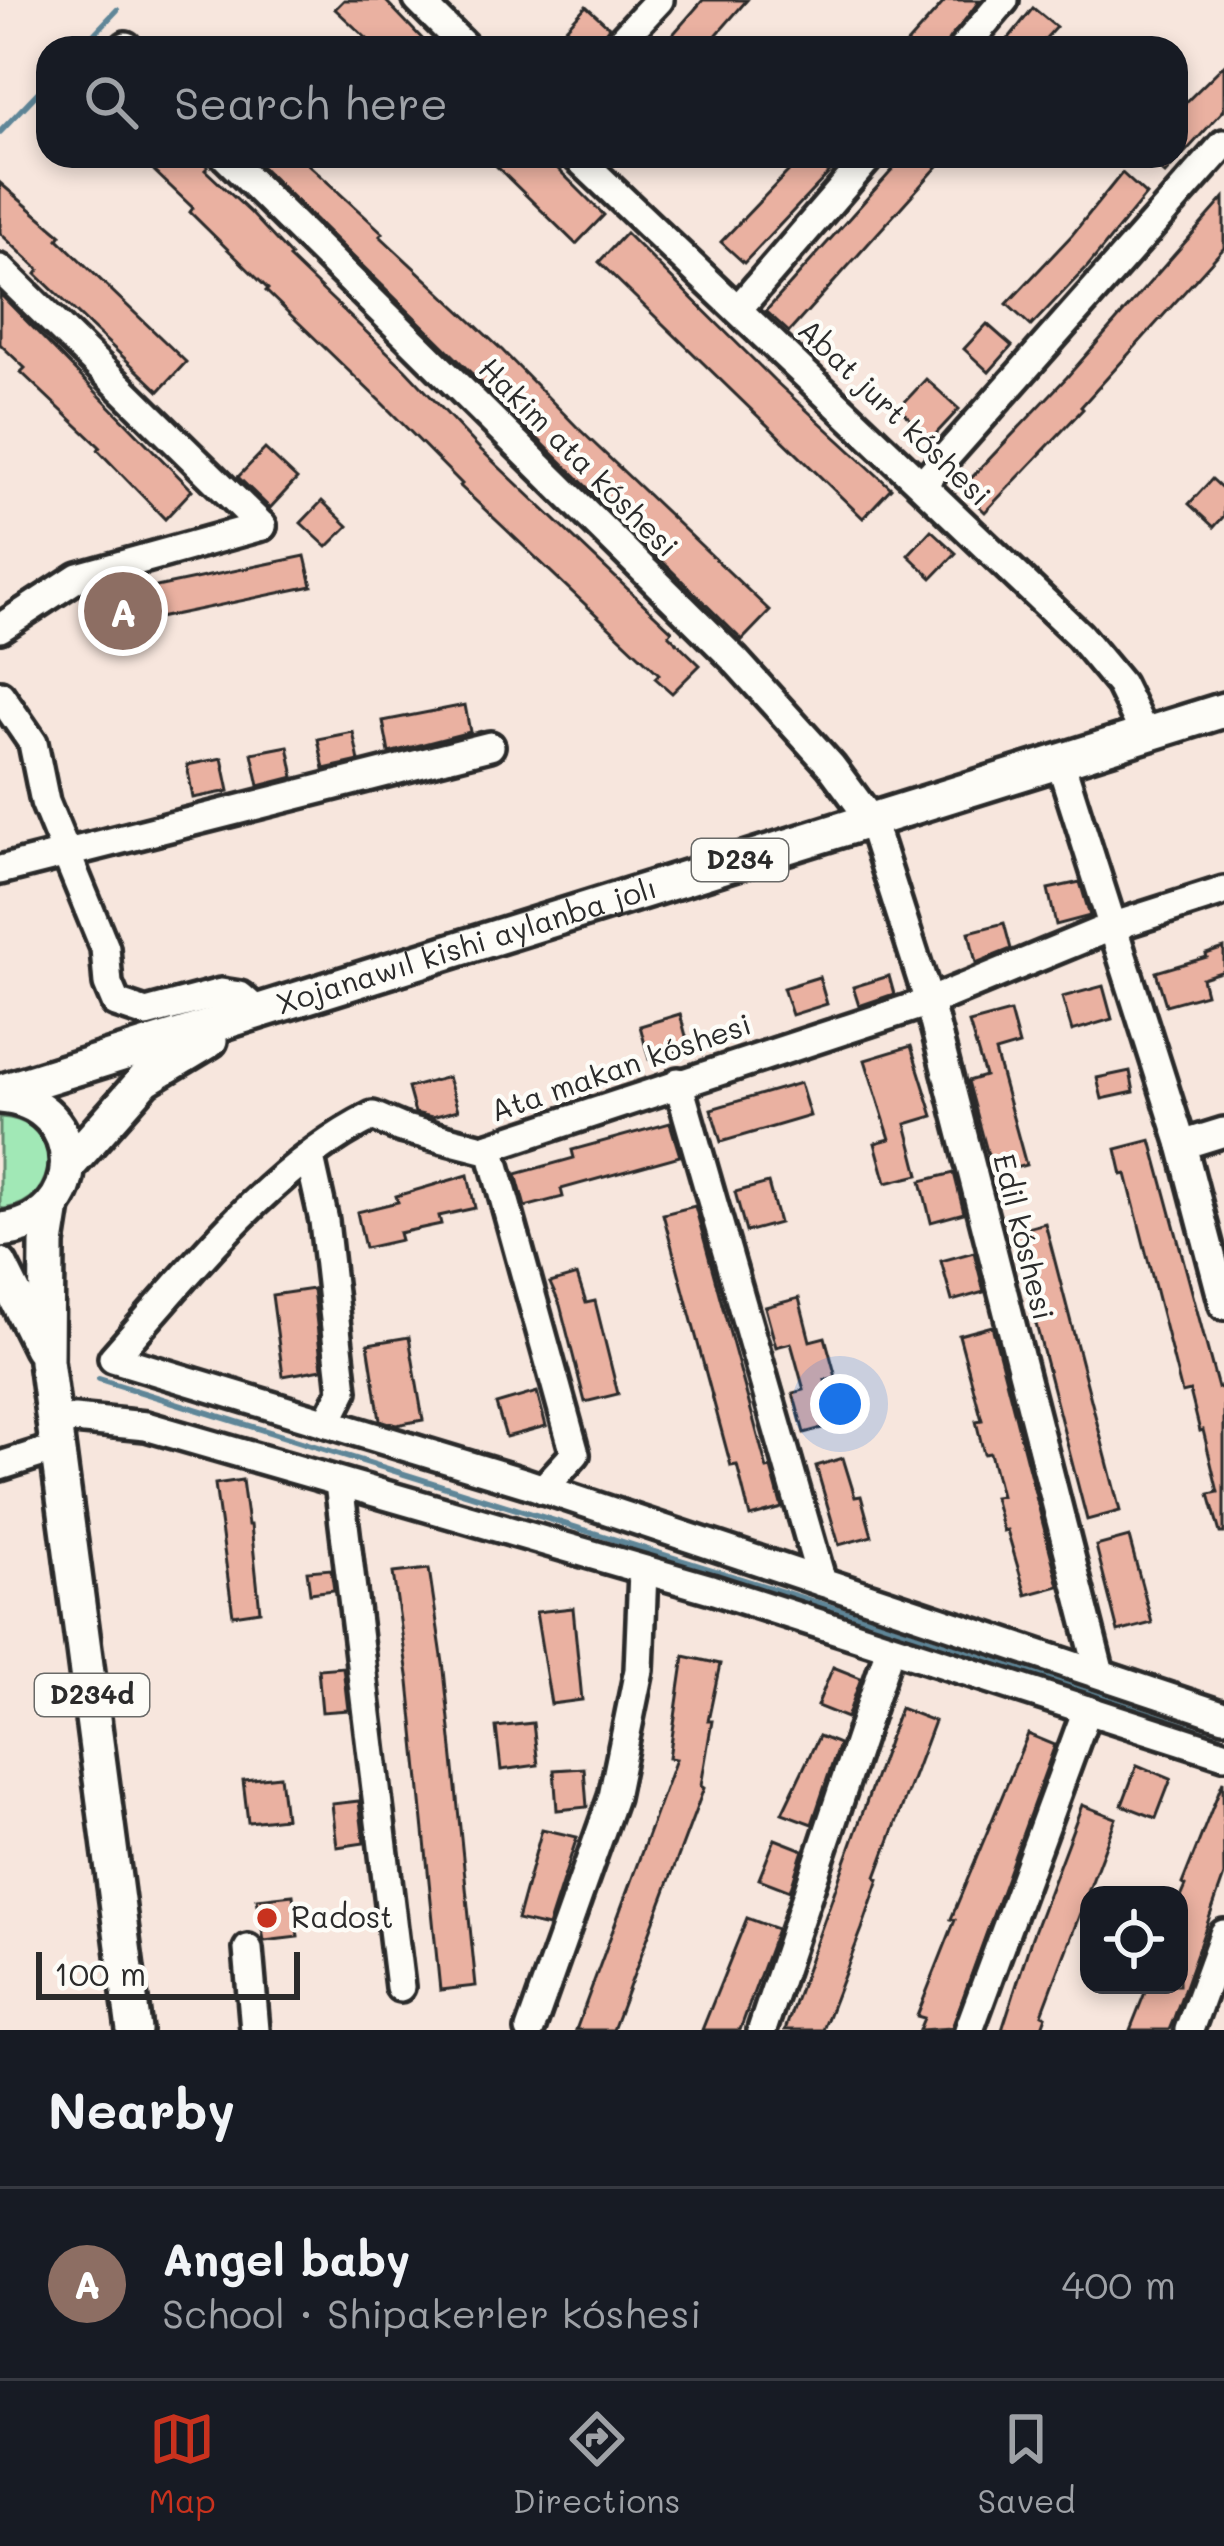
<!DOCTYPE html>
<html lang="en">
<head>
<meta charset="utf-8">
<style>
	:root { --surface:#171b24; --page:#20242c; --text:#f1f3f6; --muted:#9ea1a6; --line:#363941; --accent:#c8321e }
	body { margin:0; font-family:Mali,sans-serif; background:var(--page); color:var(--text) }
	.controls { position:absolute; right:36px; bottom:36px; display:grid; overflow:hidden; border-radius:24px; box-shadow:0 6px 18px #0003 }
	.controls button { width:108px; height:108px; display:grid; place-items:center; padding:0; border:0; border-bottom:3px solid var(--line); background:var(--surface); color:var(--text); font:60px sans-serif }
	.scale { position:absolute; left:36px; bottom:30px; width:264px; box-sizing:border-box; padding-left:12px; border:6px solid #2b2b2b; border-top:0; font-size:33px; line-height:42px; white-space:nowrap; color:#2b2b2b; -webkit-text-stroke:9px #fdfcf7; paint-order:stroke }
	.you { position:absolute; left:840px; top:1404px; width:42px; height:42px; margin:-30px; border:9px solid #fff; border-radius:50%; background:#1a73e8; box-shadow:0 0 0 18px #1a73e833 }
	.badge { display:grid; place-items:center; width:78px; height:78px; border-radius:50%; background:var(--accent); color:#fff; font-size:39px; font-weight:700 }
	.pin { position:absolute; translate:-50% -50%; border:6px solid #fff; box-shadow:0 3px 12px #0006 }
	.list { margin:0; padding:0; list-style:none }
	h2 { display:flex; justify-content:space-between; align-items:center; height:156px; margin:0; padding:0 48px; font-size:51px }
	h2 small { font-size:39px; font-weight:400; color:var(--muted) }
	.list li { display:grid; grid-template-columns:78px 1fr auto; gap:36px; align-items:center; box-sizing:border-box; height:192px; padding:0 48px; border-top:3px solid var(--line) }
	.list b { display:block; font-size:45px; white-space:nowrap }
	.list p { margin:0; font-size:39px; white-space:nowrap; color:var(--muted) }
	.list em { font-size:39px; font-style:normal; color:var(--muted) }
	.icon { flex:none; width:66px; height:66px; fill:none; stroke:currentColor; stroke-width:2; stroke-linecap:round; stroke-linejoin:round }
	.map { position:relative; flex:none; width:1224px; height:2030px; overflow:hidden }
	.search { position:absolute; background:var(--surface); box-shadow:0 6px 18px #0003; left:36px; right:36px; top:36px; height:132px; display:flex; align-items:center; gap:30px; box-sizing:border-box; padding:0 42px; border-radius:36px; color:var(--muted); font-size:45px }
	.sheet { height:348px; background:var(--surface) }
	nav { display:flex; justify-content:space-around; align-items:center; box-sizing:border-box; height:168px; border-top:3px solid var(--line); background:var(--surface); font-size:33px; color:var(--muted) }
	nav a { display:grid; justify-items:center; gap:6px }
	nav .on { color:var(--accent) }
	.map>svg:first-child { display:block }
	.green { fill:#a1e8b6; stroke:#668a70; stroke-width:3 }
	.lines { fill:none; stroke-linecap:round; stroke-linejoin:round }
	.stream { stroke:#5e8698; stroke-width:6 }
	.building { fill:#eab1a1; stroke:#2b2b2b; stroke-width:3 }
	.minor-casing { stroke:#2b2b2b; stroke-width:36 }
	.major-casing { stroke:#2b2b2b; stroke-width:42 }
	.minor { stroke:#fdfcf7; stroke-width:27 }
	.major { stroke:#fdfcf7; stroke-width:33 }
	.poi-dot { fill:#c8321e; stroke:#fdfcf7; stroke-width:4.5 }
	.labels { text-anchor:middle; stroke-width:9; stroke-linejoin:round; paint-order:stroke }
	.shield { fill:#fdfcf7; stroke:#6a6a68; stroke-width:3 }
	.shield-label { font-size:27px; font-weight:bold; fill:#2b2b2b }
	.street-label { font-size:30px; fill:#2b2b2b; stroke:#fdfcf7 }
	.poi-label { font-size:30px; fill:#2b2b2b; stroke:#fdfcf7; text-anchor:start }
</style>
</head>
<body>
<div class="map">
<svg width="1224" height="2030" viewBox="0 0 1224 2030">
	<rect width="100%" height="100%" fill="#f7e6dd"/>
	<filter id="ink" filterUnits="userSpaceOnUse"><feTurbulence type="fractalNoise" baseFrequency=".00833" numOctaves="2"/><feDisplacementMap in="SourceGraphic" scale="24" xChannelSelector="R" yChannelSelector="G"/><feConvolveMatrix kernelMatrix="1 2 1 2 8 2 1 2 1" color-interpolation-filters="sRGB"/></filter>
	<g filter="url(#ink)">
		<!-- green -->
		<path class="green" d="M0 1117C27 1118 41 1131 49 1156 48 1186 34 1204 4 1209L0 1208Z"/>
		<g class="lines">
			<!-- stream -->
			<g class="stream">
				<path d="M81 48 117 10"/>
				<path d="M0 132 48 82"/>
				<path d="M99 1379 860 1616 1224 1738"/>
			</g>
		</g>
		<!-- building -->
		<g class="building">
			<path d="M344 0H385L431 48H377L335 9Z"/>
			<path d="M703 0H747L705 48H661Z"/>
			<path d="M946 0H980L944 48H903Z"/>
			<path d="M586 6 609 27 593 48H582L563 31Z"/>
			<path d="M1033 8 1056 27 1037 48H1001Z"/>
			<path d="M1224 65V110L1165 174 1144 156H1176V112Z"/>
			<path d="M156 156H197L208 167 205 170 251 213 291 256 289 258 405 369 480 449 672 631 669 635 700 665 672 693 655 678 659 674 460 486 462 484 382 403 266 291 268 289 190 212 193 208 148 165Z"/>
			<path d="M251 156H299L383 233 380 236 502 350 578 428 770 611 742 640Z"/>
			<path d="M486 156H545L604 215 576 244Z"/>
			<path d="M803 156H845L744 263 721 242Z"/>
			<path d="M905 156H947L789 332 766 311Z"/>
			<path d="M1122 173 1146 195 1088 266 1031 326 1007 304 1072 235Z"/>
			<path d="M0 183 61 235 58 239 186 362 159 391 36 274 39 270 0 233Z"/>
			<path d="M1224 198V248L1081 407 1083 409 985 512 961 489 1067 377Z"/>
			<path d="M626 233 774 380 891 488 863 518 599 262Z"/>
			<path d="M0 294 192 490 165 519 98 450 100 447 21 372 25 368 0 344Z"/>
			<path d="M987 324 1012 346 989 372 964 349Z"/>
			<path d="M926 379 959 409 931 439 899 408Z"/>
			<path d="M265 449 297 479 270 508 238 477Z"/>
			<path d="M1212 479 1224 490V516L1214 527 1189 504Z"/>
			<path d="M322 501 348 526 327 547 301 523Z"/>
			<path d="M931 530 956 553 932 578 908 555Z"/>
			<path d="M305 556 312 586 106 629 99 599Z"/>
			<path d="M465 705 470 732 389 753 383 721Z"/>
			<path d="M353 732 359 761 324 769 318 739Z"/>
			<path d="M288 746 294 777 259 786 252 753Z"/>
			<path d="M222 758 229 791 193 798 187 765Z"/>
			<path d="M1080 882 1090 916 1056 925 1048 889Z"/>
			<path d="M1004 923 1011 949 976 963 969 932Z"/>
			<path d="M1224 948V971L1202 978 1206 994 1166 1005 1156 972 1207 957 1206 954Z"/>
			<path d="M889 976 894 994 859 1006 853 987Z"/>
			<path d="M819 977 827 1004 792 1015 783 988Z"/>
			<path d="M1103 986 1112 1019 1072 1031 1062 997Z"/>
			<path d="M1010 1012 1019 1045 995 1052 1026 1165 993 1174 968 1081 985 1076 969 1023Z"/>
			<path d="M680 1014 689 1047 649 1059 640 1026Z"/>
			<path d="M911 1046 933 1116 906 1124 919 1175 886 1183 875 1143 890 1139 865 1060Z"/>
			<path d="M1130 1071 1134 1092 1102 1099 1097 1078Z"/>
			<path d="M448 1077 458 1110 432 1117 415 1113 408 1088Z"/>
			<path d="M800 1083 810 1116 721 1142 711 1109Z"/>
			<path d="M670 1123 680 1156 561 1189 563 1197 525 1207 516 1174 574 1158 572 1150Z"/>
			<path d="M1151 1140 1218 1388 1224 1387V1533H1220L1209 1494 1218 1492 1203 1430 1200 1431 1190 1391 1182 1393 1126 1174 1122 1175 1116 1149Z"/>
			<path d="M954 1173 964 1213 931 1222 921 1181Z"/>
			<path d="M468 1175 475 1208 439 1216 441 1224 399 1233 401 1240 365 1248 357 1212 398 1202 396 1196Z"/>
			<path d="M768 1183 779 1223 746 1232 735 1192Z"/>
			<path d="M695 1206 767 1469 771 1468 782 1508 750 1517 737 1465 731 1466 663 1214Z"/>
			<path d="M1045 1223 1120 1511 1087 1520 1012 1232Z"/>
			<path d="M974 1252 984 1292 952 1301 941 1261Z"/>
			<path d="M577 1275 586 1303 595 1301 618 1394 585 1402 560 1305 550 1283Z"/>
			<path d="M313 1289 322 1369 283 1376 272 1295Z"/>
			<path d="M799 1298 810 1341 825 1337 836 1377 825 1380 837 1424 804 1433 793 1393 804 1390 791 1343 776 1347 765 1307Z"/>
			<path d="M992 1326 1059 1586 1026 1595 1007 1530 1003 1531 994 1497 1001 1496 990 1453 984 1454 976 1421 982 1420 959 1335Z"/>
			<path d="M409 1337 423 1420 396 1425 380 1420 368 1344Z"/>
			<path d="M537 1392 546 1426 506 1437 496 1404Z"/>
			<path d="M843 1458 855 1497 861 1496 872 1536 839 1545 816 1466Z"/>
			<path d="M242 1480 248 1525H251L260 1611 233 1615 215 1484Z"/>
			<path d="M1129 1537 1152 1623 1118 1632 1096 1546Z"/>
			<path d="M331 1569 334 1590 310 1593 307 1571Z"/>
			<path d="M429 1569 444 1670 476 1986 440 1990 409 1682 393 1573Z"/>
			<path d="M573 1608 582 1700 551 1704 536 1612Z"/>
			<path d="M684 1656 720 1664 708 1721H712L701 1786 704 1788 613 2030H576L676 1759 669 1758Z"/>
			<path d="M343 1667 348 1710 322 1712 318 1669Z"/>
			<path d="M833 1667 861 1678 847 1718 817 1706Z"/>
			<path d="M900 1708 934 1721 876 1877 879 1879 862 1929 823 2030H785Z"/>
			<path d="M533 1723 538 1765 501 1770 496 1727Z"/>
			<path d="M1028 1734 1055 1745 952 2028 919 2030 924 2018 917 2016 955 1920 951 1919Z"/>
			<path d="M819 1736 839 1744 812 1824 782 1813Z"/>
			<path d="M1137 1765 1171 1779 1156 1818 1122 1805Z"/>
			<path d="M584 1768 587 1807 557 1810 554 1770Z"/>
			<path d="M280 1776 285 1818 248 1822 243 1780Z"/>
			<path d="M1223 1781 1224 1876 1174 2018 1169 2030H1130L1148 1985H1179V1900L1185 1886 1182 1884Z"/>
			<path d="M359 1801 364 1843 337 1847 332 1804Z"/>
			<path d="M1082 1805 1116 1818 1042 2014 1046 2016 1041 2030H1002L1032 1937Z"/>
			<path d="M542 1829 577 1837 548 1927 517 1920Z"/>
			<path d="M775 1839 803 1850 790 1891 759 1879Z"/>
			<path d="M293 1895 298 1937 264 1941 257 1899Z"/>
			<path d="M747 1918 777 1929 740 2030H702Z"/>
		</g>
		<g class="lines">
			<!-- minor casing -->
			<g class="minor-casing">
				<g id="minor">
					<path d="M418 0 466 48"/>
					<path d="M126 46 127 48"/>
					<path d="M614 48 659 0"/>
					<path d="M963 48 1004 0"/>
					<path d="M225 156 735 660 831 766 871 820 929 1002 1100 1674"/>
					<path d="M576 156 1079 635 1120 684 1145 735"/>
					<path d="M0 269 262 526"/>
					<path d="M738 309 870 156"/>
					<path d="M922 484 1224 144"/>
					<path d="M0 628 78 577 262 526"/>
					<path d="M0 695 33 743 45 802 105 948 108 984 116 1003 146 1013 221 993 240 996 257 1011"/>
					<path d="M1060 761 1182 1145 1224 1305"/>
					<path d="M0 870 490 746"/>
					<path d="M1224 891 1111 927 929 1002 483 1149 401 1128 373 1116C271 1166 188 1274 113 1358L526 1483 1224 1716"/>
					<path d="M678 1082 822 1582"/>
					<path d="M1182 1145 1224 1132"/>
					<path d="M490 1147 575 1454 543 1489"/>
					<path d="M310 1158 324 1221 343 1391 327 1423"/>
					<path d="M53 1424 74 1419 146 1426 711 1589 1224 1754"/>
					<path d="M0 1466 57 1448"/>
					<path d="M339 1483 400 1987"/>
					<path d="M248 1949 255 2030"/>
					<path d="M530 2030 613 1797 639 1670 643 1571"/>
					<path d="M762 2030 890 1648"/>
					<path d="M969 2030 1087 1710"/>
					<path d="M1189 2030 1224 1934"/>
				</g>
			</g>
			<!-- major casing -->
			<g class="major-casing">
				<g id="major">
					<path id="s1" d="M0 1092 1224 710"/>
					<path d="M0 1096C90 1102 90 1223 0 1230"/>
					<path d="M68 1166 145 1079 210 1040"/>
					<path d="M53 1206 47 1244 46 1361 134 2030"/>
					<path d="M0 1265 41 1348"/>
				</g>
			</g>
			<!-- minor -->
			<use href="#minor" class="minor"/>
			<!-- major -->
			<use href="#major" class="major"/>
		</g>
	</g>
	<!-- markers -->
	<circle class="poi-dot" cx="267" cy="1918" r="12"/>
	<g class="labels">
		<!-- shield labels -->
		<g class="shield">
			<rect x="692" y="839" width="96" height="42" rx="9"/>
			<rect x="35" y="1674" width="114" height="42" rx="9"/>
		</g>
		<g class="shield-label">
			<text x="740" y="869">D234</text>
			<text x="92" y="1704">D234d</text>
		</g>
		<!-- street labels -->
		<g class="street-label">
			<text transform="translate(894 413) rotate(44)" y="10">Abat jurt kóshesi</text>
			<text transform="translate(578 458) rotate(45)" y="10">Hakim ata kóshesi</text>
			<text dy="10" stroke="none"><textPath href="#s1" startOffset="489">Xojanawıl kishi aylanba jolı</textPath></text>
			<text transform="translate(621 1068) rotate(-19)" y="10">Ata makan kóshesi</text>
			<text transform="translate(1023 1237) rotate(76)" y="10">Edil kóshesi</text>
		</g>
		<!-- poi labels -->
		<g class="poi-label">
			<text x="291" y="1928">Radost</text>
		</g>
	</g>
</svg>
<div class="controls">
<button><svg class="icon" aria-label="locate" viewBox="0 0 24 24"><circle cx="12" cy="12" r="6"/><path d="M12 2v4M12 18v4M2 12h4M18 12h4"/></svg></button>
</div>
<div class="scale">100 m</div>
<div class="you"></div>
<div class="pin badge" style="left:123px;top:611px;background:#8d6e63">A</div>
<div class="search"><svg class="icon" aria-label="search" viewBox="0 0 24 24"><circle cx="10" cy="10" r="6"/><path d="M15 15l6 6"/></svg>Search here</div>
</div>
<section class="sheet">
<h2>Nearby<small></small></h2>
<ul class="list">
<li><span class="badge" style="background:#8d6e63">A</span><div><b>Angel baby</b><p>School · Shipakerler kóshesi</p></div><em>400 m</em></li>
</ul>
</section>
<nav>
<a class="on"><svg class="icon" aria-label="map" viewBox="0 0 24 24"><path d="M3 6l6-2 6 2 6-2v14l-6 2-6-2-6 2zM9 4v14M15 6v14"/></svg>Map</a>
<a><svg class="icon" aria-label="directions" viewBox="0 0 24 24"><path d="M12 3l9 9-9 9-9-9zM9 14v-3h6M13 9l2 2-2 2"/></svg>Directions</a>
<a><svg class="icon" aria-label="saved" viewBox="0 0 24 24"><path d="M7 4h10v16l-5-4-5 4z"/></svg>Saved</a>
</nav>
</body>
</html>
